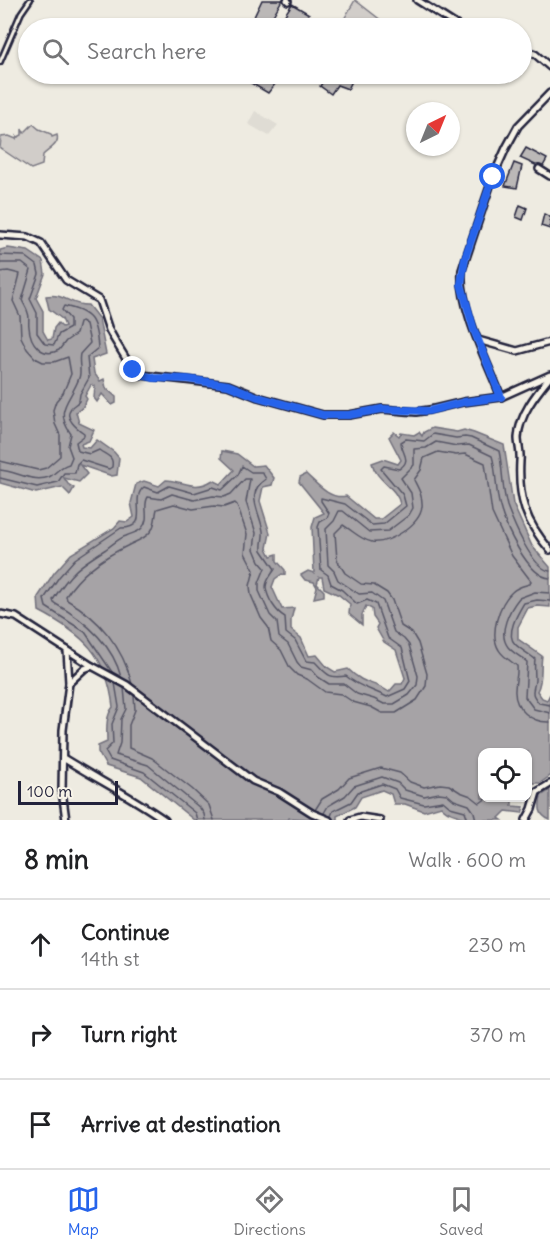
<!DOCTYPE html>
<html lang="en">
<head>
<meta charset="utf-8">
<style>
	:root { --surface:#fff; --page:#f6f6f6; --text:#202124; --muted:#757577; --line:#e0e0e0; --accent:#2563eb }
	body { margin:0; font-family:Delius,sans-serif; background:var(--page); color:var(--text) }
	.controls { position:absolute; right:18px; bottom:18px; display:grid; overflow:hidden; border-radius:12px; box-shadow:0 2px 4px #0004 }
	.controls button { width:54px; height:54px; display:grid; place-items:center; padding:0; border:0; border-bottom:2px solid var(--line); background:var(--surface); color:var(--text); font:30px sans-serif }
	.compass { position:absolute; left:406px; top:102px; width:54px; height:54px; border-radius:50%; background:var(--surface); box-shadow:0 2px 4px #0004; rotate:43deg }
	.scale { position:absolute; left:18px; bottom:15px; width:100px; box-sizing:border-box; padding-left:6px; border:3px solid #22223b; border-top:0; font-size:16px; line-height:21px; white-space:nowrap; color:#22223b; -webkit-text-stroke:4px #f7f3e8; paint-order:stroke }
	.stop { position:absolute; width:18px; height:18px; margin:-14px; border:4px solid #2563eb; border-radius:50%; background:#fff }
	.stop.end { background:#2563eb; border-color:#fff; box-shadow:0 2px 6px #0008 }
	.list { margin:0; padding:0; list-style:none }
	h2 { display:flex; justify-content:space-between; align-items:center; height:78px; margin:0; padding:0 24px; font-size:26px }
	h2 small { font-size:20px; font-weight:400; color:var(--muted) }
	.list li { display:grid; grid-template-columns:39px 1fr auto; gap:18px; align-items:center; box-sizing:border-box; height:90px; padding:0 24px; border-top:2px solid var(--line) }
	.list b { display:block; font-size:22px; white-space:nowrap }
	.list p { margin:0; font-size:20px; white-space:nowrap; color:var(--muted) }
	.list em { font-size:20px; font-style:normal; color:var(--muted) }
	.icon { flex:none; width:33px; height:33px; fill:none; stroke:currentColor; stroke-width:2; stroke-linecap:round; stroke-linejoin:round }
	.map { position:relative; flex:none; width:550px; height:820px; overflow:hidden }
	.search { position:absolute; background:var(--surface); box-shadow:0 2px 4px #0004; left:18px; right:18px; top:18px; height:66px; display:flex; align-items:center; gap:15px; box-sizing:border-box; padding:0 21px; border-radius:33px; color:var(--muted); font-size:22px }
	.sheet { height:348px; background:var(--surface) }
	nav { display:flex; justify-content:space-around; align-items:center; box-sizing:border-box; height:84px; border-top:2px solid var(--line); background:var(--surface); font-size:16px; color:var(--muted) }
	nav a { display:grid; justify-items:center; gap:3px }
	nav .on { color:var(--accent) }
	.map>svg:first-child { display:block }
	.built { fill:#dfdcd4 }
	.green { fill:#d1cdc9; stroke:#7a7882; stroke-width:1.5 }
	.water { fill:#a6a3a6; stroke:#716f7b; stroke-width:1.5 }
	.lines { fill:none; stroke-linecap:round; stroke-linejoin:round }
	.shore { stroke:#575666; stroke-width:1.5 }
	.building { fill:#bbb8b7; stroke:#22223b; stroke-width:1.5 }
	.service-casing { stroke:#22223b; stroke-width:8 }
	.minor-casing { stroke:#22223b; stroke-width:10 }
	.service { stroke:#f7f3e8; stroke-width:3 }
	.minor { stroke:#f7f3e8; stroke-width:5 }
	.route { stroke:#2563eb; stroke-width:8 }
</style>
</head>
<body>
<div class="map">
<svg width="550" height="820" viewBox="0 0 550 820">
	<rect width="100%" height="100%" fill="#eeebe1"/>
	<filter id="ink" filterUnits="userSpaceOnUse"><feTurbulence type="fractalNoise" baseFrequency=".0167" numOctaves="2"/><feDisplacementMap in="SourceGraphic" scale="12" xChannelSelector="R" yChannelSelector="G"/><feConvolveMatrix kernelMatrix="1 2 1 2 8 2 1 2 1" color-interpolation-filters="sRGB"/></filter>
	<g filter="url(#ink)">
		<!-- built -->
		<path class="built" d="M255 111 278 125 269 136 248 124Z"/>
		<!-- green -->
		<g class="green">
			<path d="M355 0 391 28H339Z"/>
			<path d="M33 124 39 129 51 134 52 137 57 135C60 144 49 149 43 155L42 165 31 169 0 148 1 137 9 136 16 139 17 136 18 137 22 135V129L24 133Z"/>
		</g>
		<!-- water -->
		<g class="water">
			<path d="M8 248 28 251 43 261 45 274 36 298 43 311V331L48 340 52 339 54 328 58 323 62 327 65 326 62 319 49 309 46 296C66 293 70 306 88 305L99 319 106 354 92 359 94 373 100 381 104 379 106 388 116 397V403L112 405 102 394 97 402 94 398 95 386 91 385 85 396 87 399C84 406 82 409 76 412L79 423 94 430 89 441 81 444 82 447 90 448 97 440 114 452 119 458 117 475 112 476 80 465 87 474 79 482 64 478 68 484 74 488 70 495 62 487 36 493 0 483V250Z"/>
			<path d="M432 428 457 432 464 430 474 433 504 445 513 504 532 546 550 567V607L537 606 528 608 518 627V639L542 656C540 668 543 681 537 691L542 698 547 700 550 694V776L540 783H532L531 790 528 791V752H482V798H512V806L524 807 522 813 506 811 499 818 502 820H465C457 811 450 817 441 806L424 811 405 804H394L391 794 382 790 361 797 355 807 337 816V820L289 818 288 820H194L141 777 106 766 98 752V746L107 742C107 730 105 717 113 707 107 655 83 634 39 611L38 597 54 573 71 554 114 528 120 521 127 522 134 517 131 503 136 484 144 481 159 486 166 480C185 481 194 492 213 480L221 484 234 470 221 458 222 451 237 454 253 466 264 465 274 478 272 485 263 487 260 501 270 533 267 548 271 556 277 554V561L285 570V575L282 574 275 579 272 587 282 609 294 608 291 620V630L301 638 309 656 317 655 327 667 335 672 348 669C365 686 373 681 389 692L396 684H402L405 678 396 650 384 642 376 628 378 624 373 617 372 609 366 606 362 615V625L349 614 350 604 339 595 324 588 322 577H319L317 584 324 591V596L314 598 317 587 314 582 305 580 301 575 308 571 314 573 312 527 315 517 324 513 299 482 300 477 306 474C317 484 330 500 346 496L374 519H381L400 504C397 487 376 481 372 463L383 459 398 464 401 460 389 437 394 432 399 436 401 433 414 435 419 432 422 436 424 432Z"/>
			<path d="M550 790V820C538 815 539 807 541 796Z"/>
		</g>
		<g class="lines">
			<!-- shore -->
			<g class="shore">
				<path d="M0 255 25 256 37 265 39 274 30 299 37 313V333L45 344 54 345 59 334 70 328V319L62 310 64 306C92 312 96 320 98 348L87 357 89 378 80 394 79 401C77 404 73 405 71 408 63 418 78 429 84 433V436L76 442 78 451 90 454 99 450C107 456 114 456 112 467L109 469 81 460 77 464 75 473H64L58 482 37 487 0 478"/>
				<path d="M0 263H22L31 270 22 300C24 305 27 308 28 313 30 317 28 322 29 327 30 343 42 359 59 350L66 341 76 334 79 323 81 321 86 324 90 343 80 354C78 362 82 371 79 378 71 401 53 409 71 434L68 446 72 457 69 464C58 467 56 474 49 477 32 483 16 471 0 470"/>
				<path d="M0 272 8 271 20 274 13 301 20 316 21 337 27 349 35 358 43 362H54L68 357 71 374 63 393 56 401 53 410 55 424 60 435V456L46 468 38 470 0 461"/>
				<path d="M550 593 535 592 519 598C510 609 497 633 508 647 513 653 521 657 527 662L525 697 534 709 550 713"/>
				<path d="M550 601 537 600 524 603C518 613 505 634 515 644 521 650 529 654 535 659 534 666 535 673 535 680 534 692 529 691 539 703L550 705"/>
				<path d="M112 672 85 632 46 607 44 599 59 577 75 559 121 528C153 528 128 499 144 487L158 492 169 486 194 493 213 487 222 490 238 475 242 466 251 472H262L266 479C244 493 260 511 263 531 264 537 261 543 262 550L275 569C272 574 266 580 266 587 267 598 276 612 285 617L286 633 295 640 306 661 315 662C327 674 328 679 346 676 360 688 372 689 387 697L405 689 410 681 402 648 388 638 376 604 367 600 357 604 342 590 331 584 328 575 321 570 318 527 320 522 327 518 329 513 321 501V498L345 504 372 525 384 524 406 506 403 495 381 469 384 466 399 469C413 460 401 453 401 442L406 439 424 441 433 434 456 438 465 437 471 438 499 451C503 469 502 489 507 506 513 522 532 569 550 571"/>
				<path d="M121 677C112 643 83 619 54 603L53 600C70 572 79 566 106 549 112 545 119 538 126 536 132 533 137 533 142 528 151 518 142 506 148 497L161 499 172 494 194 500 213 496 224 497 231 494 245 479H250L246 502 256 533 254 549 259 561 265 568 259 583V591L270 615 277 622 279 637 288 644 297 662 301 667 312 670 318 677 329 684H344L357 694 374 699 384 704H394L409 695 417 685 418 676 409 645 404 639 394 632 383 601 372 593 359 594 338 580 334 571 328 565 326 529 334 521 339 511H343L369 532 388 531 409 515 413 508 411 493 401 478 414 465V449L426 448 436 442 457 446 469 445 492 456C497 472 495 490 500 507 505 526 528 577 550 578"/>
				<path d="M115 683 119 707 112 724 113 743 105 751 110 760 144 772 195 813 197 820"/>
				<path d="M132 684C123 647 99 618 67 600L66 596C80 574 104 557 127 546 136 541 144 540 151 531 156 524 155 516 157 509L174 504 193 509 214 506 224 507 235 503 237 505 247 534 245 553 254 570 250 586 251 595 261 618 268 627 271 641 281 650 290 668 297 675 307 679 325 692 341 694 353 702 371 707 382 713H396L417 700 426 686 427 674 418 643 412 633 401 626 392 600 387 593 374 585 361 584 345 573 337 560 335 533 343 525C353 531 361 540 372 542 389 544 420 525 422 507 423 496 418 488 414 480L421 470 424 458 438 452 456 455 465 454 485 463 492 513 512 556 531 581 530 584C523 586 517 587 512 592 499 604 489 634 499 650 503 657 511 661 517 666 518 675 515 681 515 690 514 709 532 723 550 722"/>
				<path d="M124 688 126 709 121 719 120 743 116 755 148 765 200 808 204 814 205 820"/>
				<path d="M134 696 135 710 129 725V748L152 758 192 789 209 805 214 820"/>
				<path d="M315 810 322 799 339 789 349 778 381 768 400 773 410 782 424 787 440 784 449 785 460 792 471 796 480 803 487 798"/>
				<path d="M324 813 328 806 345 796 354 786 382 777 398 783 405 790 424 796 439 793 447 794 454 800 469 805 474 812 476 820"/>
				<path d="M331 816 333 811 351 802 358 792 382 784 395 789 400 798 424 804 443 801 450 807 465 811 468 820"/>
			</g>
		</g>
		<!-- building -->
		<g class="building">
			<path d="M262 0H282L267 26 253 19Z"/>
			<path d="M292 4 309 14 298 26 284 16Z"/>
			<path d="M244 74H283L268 93 241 77Z"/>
			<path d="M328 74H342L352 81 348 89 337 85 331 94 320 86Z"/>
			<path d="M526 148 547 159 542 168 520 158Z"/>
			<path d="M514 163 522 166 517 188 505 186Z"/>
			<path d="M520 205 527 208 523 220 516 217Z"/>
			<path d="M544 214 550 217V229L541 226Z"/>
		</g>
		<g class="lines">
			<!-- service casing -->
			<g class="service-casing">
				<path id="service" d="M0 62 21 13 30 0"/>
			</g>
			<!-- minor casing -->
			<g class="minor-casing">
				<g id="minor">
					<path d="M287 0 288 1"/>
					<path d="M417 0 461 28"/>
					<path d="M522 49 535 54 550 67"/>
					<path d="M539 169 550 176"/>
					<path d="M0 235 28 237 41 243 66 280 99 300 109 330 114 339 131 367 142 375 228 385 258 397 323 415H349L382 409 416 412 429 410 463 402 501 397 550 375"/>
					<path d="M478 340 517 351 550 342"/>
					<path d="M550 377C536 394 519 415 518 438 518 445 521 453 520 461 518 499 525 521 550 550"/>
					<path d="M501 397C487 361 459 308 462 270L493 177 506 148 518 126 550 93"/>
					<path d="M0 614 16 617 92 666 127 685 253 781 279 792 312 813 329 820"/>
					<path d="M69 683 84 669 92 666"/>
					<path d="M63 758C97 779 132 797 165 820"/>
					<path d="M66 820 62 791 63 730 69 683 67 650"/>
					<path d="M350 820 360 817 380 820"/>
					<path d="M526 820 532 809 537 792 550 784"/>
				</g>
			</g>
			<!-- service -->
			<use href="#service" class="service"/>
			<!-- minor -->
			<use href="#minor" class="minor"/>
		</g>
	</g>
	<g class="lines" filter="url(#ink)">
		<!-- route -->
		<path class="route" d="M133 370 142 375 154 378 187 379 228 385 258 397 323 415H349L382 409 429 411 464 402 501 397 474 330 461 284 465 258 493 177"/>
	</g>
</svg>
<div class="controls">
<button><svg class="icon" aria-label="locate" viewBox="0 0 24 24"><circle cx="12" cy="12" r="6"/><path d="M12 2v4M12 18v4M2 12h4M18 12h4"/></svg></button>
</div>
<svg class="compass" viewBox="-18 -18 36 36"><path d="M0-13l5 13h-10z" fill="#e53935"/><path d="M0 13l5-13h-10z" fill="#757577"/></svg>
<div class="scale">100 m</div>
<div class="stop" style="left:493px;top:177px"></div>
<div class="stop end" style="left:133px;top:370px"></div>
<div class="search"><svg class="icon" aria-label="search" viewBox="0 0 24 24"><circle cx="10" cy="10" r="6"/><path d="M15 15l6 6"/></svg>Search here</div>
</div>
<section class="sheet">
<h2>8 min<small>Walk · 600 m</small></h2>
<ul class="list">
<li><svg class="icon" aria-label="ahead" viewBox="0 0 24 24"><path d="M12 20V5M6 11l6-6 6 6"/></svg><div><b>Continue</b><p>14th st</p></div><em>230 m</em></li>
<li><svg class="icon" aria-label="right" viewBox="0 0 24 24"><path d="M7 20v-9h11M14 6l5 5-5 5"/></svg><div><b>Turn right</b></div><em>370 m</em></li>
<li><svg class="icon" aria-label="arrive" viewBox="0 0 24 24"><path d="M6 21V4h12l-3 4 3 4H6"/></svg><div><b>Arrive at destination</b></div></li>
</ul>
</section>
<nav>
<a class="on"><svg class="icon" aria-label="map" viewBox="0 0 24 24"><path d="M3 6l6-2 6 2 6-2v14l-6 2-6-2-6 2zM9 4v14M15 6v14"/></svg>Map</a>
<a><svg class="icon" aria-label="directions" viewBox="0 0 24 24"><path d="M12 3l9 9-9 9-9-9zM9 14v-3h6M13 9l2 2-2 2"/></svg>Directions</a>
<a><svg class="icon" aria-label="saved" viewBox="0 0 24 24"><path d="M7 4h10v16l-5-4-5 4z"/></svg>Saved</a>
</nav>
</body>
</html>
